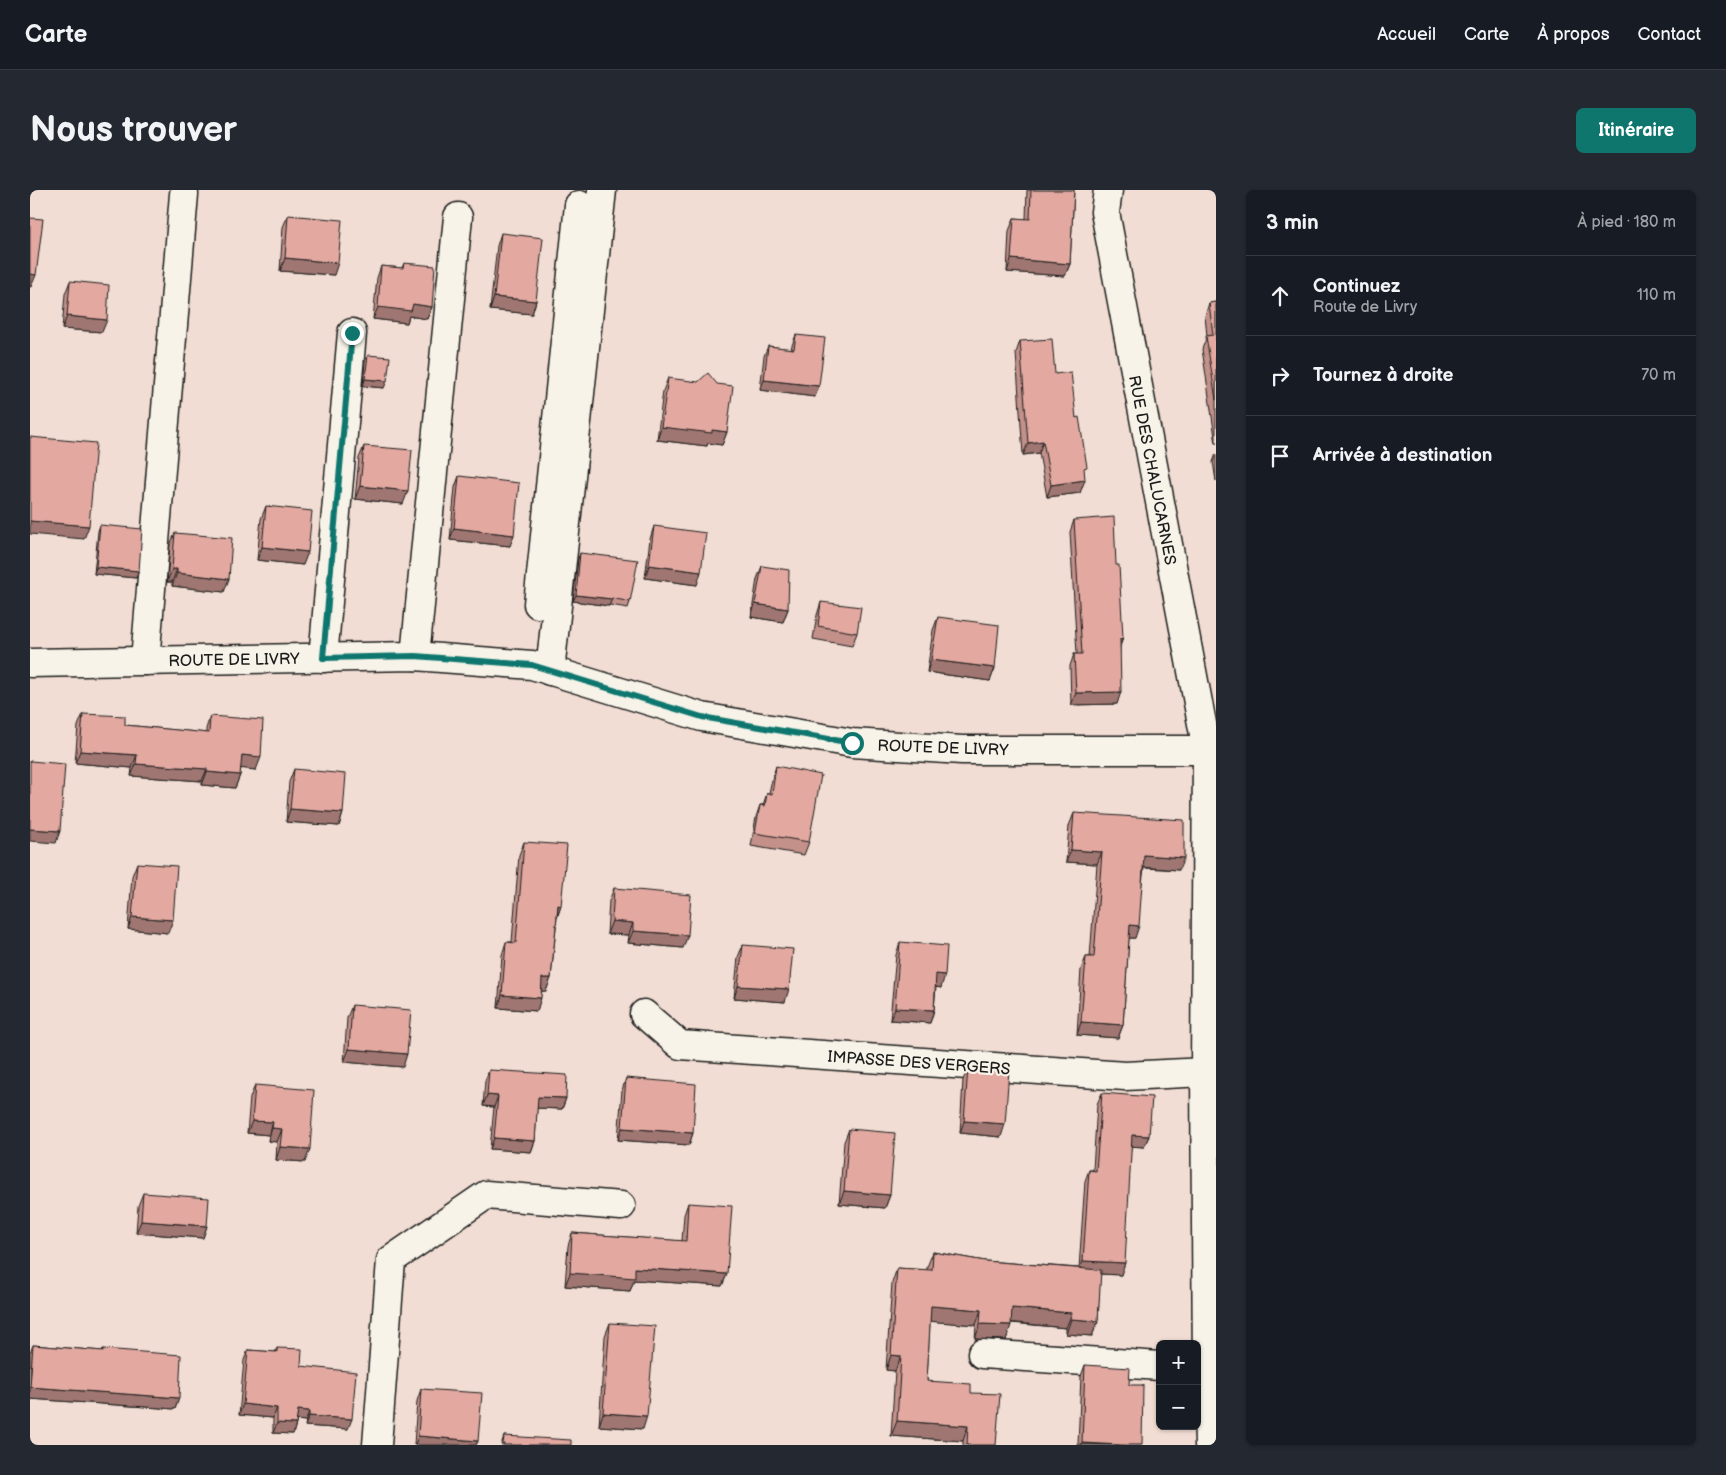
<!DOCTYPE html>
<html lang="fr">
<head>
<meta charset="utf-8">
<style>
	:root { --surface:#171b24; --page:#242831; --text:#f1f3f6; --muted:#9ea1a6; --line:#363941; --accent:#0f766e }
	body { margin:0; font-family:"Balsamiq Sans",sans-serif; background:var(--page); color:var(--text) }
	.controls { position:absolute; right:15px; bottom:15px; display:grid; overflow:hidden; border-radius:8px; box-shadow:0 1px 4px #0004 }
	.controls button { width:45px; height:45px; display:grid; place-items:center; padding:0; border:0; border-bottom:1px solid var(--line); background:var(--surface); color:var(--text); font:25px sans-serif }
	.stop { position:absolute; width:15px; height:15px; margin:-11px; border:4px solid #0f766e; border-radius:50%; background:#fff }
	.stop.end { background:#0f766e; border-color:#fff; box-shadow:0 1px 5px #0008 }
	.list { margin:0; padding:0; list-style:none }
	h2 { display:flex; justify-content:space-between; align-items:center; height:65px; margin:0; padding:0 20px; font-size:21px }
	h2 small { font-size:16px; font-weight:400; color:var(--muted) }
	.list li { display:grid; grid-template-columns:32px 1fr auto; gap:15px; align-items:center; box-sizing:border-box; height:80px; padding:0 20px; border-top:1px solid var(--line) }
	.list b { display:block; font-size:19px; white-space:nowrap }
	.list p { margin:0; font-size:16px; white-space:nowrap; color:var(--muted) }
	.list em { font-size:16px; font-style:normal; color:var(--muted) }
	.icon { flex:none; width:28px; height:28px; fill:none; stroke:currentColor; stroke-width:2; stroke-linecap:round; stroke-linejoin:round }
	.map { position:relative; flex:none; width:1186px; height:1255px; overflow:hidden; border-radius:8px }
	header { display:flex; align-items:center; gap:30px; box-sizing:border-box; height:70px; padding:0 25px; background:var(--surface); border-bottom:1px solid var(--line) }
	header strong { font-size:24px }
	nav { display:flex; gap:28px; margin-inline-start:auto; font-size:18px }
	.intro { display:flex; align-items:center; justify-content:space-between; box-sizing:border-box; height:120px; padding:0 30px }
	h1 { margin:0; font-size:35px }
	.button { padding:12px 22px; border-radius:8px; background:var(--accent); color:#fff; font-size:18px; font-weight:700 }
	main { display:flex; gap:30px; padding:0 30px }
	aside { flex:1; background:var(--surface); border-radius:8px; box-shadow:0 1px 4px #0004 }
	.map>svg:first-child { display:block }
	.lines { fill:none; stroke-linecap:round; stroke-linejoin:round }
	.minor-casing { stroke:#1c1c1c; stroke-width:31 }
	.minor { stroke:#f7f3e8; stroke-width:28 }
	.wall { fill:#c3918a; stroke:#1c1c1c }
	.shaded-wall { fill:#9f7671; stroke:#1c1c1c }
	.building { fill:#e3a9a1; stroke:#1c1c1c }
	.route { stroke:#0f766e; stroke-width:6 }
	.labels { text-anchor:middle; stroke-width:4.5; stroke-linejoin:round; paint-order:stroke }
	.street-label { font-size:16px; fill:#1c1c1c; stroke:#f7f3e8 }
</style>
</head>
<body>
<header>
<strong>Carte</strong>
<nav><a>Accueil</a><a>Carte</a><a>À propos</a><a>Contact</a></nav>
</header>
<div class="intro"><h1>Nous trouver</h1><a class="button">Itinéraire</a></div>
<main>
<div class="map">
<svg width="1186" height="1255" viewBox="0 0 1186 1255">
	<rect width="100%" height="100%" fill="#f1ddd3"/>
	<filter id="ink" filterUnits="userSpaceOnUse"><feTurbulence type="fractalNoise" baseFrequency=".02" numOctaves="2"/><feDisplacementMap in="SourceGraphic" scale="10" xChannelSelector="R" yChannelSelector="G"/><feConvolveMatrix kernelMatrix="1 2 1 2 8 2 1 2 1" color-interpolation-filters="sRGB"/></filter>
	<g filter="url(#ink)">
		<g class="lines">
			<!-- minor casing -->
			<g class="minor-casing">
				<g id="minor">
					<path d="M1078 0 1075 22 1177 560 1175 882 1177 1180 1179 1255"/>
					<path d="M508 414 549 15"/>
					<path d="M385 466 428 27"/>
					<path d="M293 468 322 143"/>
					<path d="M115 471 154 4"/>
					<path d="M0 473 385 466 502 475 672 527 822 553 932 560H1177L1186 556"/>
					<path d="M520 481 572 0"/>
					<path d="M614 824 650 855 1095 886 1175 882"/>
					<path d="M952 1164 1130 1176"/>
					<path d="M347 1255 361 1070 456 1005 591 1016"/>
				</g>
			</g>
			<!-- minor -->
			<use href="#minor" class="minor"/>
		</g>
		<!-- wall -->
		<g class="wall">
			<path d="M997 0H1044L1040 74 1035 86 977 82 979 41 984 28 996 29Z"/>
			<path d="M258 25 304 85 250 81 253 37Z"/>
			<path d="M471 43 506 111 502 124 460 120 467 56Z"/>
			<path d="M374 73 402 117 397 129 379 126 377 133 343 129 347 88 351 76 372 78Z"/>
			<path d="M40 91 72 142 32 139 35 104Z"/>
			<path d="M1186 112V254L1172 159 1177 146 1175 126 1179 113Z"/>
			<path d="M766 145 785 207 730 200 734 166 738 156 761 159 762 155Z"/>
			<path d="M990 151 1025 184 1046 228 1054 283 1050 303 1017 307 1009 263 993 265 986 163Z"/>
			<path d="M338 165 354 198 333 196 335 171Z"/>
			<path d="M638 188 697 242 692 255 678 253 677 256 627 250 633 201Z"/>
			<path d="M334 256 373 314 325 309 329 268Z"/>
			<path d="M1186 264V291L1183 272Z"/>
			<path d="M429 286 480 356 420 350 425 297Z"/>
			<path d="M236 316 273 375 227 370 231 329Z"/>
			<path d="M1044 330 1090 457 1087 514 1041 515 1040 476 1044 464H1047L1040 342Z"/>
			<path d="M70 335 106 388 64 384 68 341Z"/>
			<path d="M624 336 667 395 615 388 620 349Z"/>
			<path d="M145 343 194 402 142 396V392H137L140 355Z"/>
			<path d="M550 363 600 412 598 418 580 415 579 416 543 411 548 369Z"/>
			<path d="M732 376 758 419 753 432 721 427 727 389Z"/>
			<path d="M791 412 827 443 822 456 783 449 787 425Z"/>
			<path d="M908 427 965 478 960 491 897 482 903 440Z"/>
			<path d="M53 524 95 535 176 543V539L180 526 226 580 211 578 210 585 205 598 172 595V591L101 586 102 578 45 573 48 536Z"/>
			<path d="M746 576 779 652 774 665 721 656 726 627 730 615H733L737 603H739L742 589Z"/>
			<path d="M264 579 313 623 309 636 256 632 259 592Z"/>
			<path d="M1044 623 1149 680 1114 678 1105 748H1099L1093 835 1088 848 1047 845 1051 779 1056 767H1060L1067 674 1036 672 1039 636Z"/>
			<path d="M494 652 531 716 527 728 521 788 516 801H512L507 821 468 818 472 765 476 752H482L489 665Z"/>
			<path d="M107 673 138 743 98 739 102 686Z"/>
			<path d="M584 698 653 758 598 753 599 745 577 744 579 711Z"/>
			<path d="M870 752 911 798 906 797 904 820 900 833 860 830 866 765Z"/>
			<path d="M713 755 755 812 704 808 708 767Z"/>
			<path d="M322 815 373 877 314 872 317 828Z"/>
			<path d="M938 878 971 947 930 943 933 890Z"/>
			<path d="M459 880 536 908 532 919 507 918 505 951 501 962 460 959 464 917 453 916 455 891Z"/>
			<path d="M596 888 663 943 659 955 588 950 592 900Z"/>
			<path d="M225 895 275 972 246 970 247 952 238 951 239 945 217 943 220 908Z"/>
			<path d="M1072 903 1119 946 1114 957 1101 956 1091 1085 1070 1084 1068 1131 1062 1146 1036 1144V1138L981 1133 976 1150 945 1149 946 1135 900 1131 897 1191 941 1203 966 1255H933V1251L861 1246 865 1181 856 1180 862 1093 867 1078 897 1080V1077L903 1062 955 1071 1049 1078 1055 991 1059 980H1063L1067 914Z"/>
			<path d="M819 939 860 1005 855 1018 809 1014 814 952Z"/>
			<path d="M113 1003 177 1036 173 1048 106 1043 108 1016Z"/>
			<path d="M658 1013 697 1084 692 1096 604 1090 600 1101 535 1096 538 1056 542 1043 652 1051 654 1025Z"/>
			<path d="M580 1133 613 1239 569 1236 575 1146Z"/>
			<path d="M3 1155 72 1161 73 1159 149 1208 145 1219 0 1209V1163Z"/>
			<path d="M247 1158 271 1176 318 1239 275 1236 276 1231 267 1230 263 1244 243 1243V1228L209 1225 214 1170 218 1160 245 1162Z"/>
			<path d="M1055 1175 1099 1195 1112 1255H1048L1051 1186Z"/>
			<path d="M391 1199 448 1251 446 1255H384L387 1211Z"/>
			<path d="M474 1246 541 1255H471Z"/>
		</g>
		<!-- shaded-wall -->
		<g class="shaded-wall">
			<path d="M255 68 308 73 304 85 250 81Z"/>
			<path d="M981 69 1040 74 1035 86 977 82Z"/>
			<path d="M0 84 6 85 1 97H0Z"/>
			<path d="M464 107 506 111 502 124 460 120Z"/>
			<path d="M383 114 402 117 397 129 379 126 377 133 343 129 348 117Z"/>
			<path d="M37 126 77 130 72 142 32 139Z"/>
			<path d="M335 189 357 191 354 198 333 196Z"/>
			<path d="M734 190 789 196 785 207 730 200Z"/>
			<path d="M631 237 682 240 697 242 692 255 678 253 677 256 627 250Z"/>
			<path d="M1013 251 1009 263 993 265 998 253Z"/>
			<path d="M1055 290 1050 303 1017 307 1021 295Z"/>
			<path d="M330 296 378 301 373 314 325 309Z"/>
			<path d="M0 331 59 336 54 349 0 344Z"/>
			<path d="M424 338 484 345 480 356 420 350Z"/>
			<path d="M232 357 278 362 273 375 227 370Z"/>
			<path d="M619 375 671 382 667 395 615 388Z"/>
			<path d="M66 377 109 381 106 388 64 384Z"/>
			<path d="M142 379H147L142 392H137Z"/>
			<path d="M147 383 199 389 194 402 142 396Z"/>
			<path d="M546 405 582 409 579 416 543 411Z"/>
			<path d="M725 414 758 419 753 432 721 427Z"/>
			<path d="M1093 448 1089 460 1090 449Z"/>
			<path d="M901 470 965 478 960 491 897 482Z"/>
			<path d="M1091 502 1087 514 1041 515 1046 503Z"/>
			<path d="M50 561 107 565 102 578 45 573Z"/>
			<path d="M212 565 231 567 226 580 207 578Z"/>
			<path d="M106 574 177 579 172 591 101 586Z"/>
			<path d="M177 582 210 585 205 598 172 595Z"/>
			<path d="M260 619 313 623 309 636 256 632Z"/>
			<path d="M0 639 30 641 26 653 0 651Z"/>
			<path d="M1041 660 1072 662 1067 674 1036 672Z"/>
			<path d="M1114 665 1154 668 1149 680 1110 677Z"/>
			<path d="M528 715 531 716 527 728Z"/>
			<path d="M102 727 143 730 138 743 98 739Z"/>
			<path d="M582 731 603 733 599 745 577 744Z"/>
			<path d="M1100 735 1109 736 1105 748H1096Z"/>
			<path d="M603 741 658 745 653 758 598 753Z"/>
			<path d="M906 784 915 785 911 798 902 796Z"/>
			<path d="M512 788H521L516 801H508Z"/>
			<path d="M708 796 759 799 755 812 704 808Z"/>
			<path d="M472 805 511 808 507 821 468 818Z"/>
			<path d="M865 818 904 820 900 833 860 830Z"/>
			<path d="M1051 832 1093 835 1088 848 1047 845Z"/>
			<path d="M319 859 377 864 373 877 314 872Z"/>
			<path d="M457 905 468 906 464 917 453 916Z"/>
			<path d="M508 907 536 908 532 919 504 918Z"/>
			<path d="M222 931 243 932 239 945 217 943Z"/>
			<path d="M934 931 975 934 971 947 930 943Z"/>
			<path d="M242 938 252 939 247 952 238 951Z"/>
			<path d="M592 938 663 943 659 955 588 950Z"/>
			<path d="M1102 945 1119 946 1114 957 1098 956Z"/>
			<path d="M464 948 505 951 501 962 460 959Z"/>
			<path d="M250 957 280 959 275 972 246 970Z"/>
			<path d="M814 1001 860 1005 855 1018 809 1014Z"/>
			<path d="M111 1031 177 1036 173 1048 106 1043Z"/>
			<path d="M1053 1071 1095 1073 1091 1085 1049 1083Z"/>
			<path d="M605 1078 697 1084 692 1096 604 1090 600 1101 535 1096 540 1083Z"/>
			<path d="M901 1116 951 1120 946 1135 896 1131Z"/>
			<path d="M982 1118 1042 1123 1036 1138 977 1132Z"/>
			<path d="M1041 1129 1068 1131 1062 1146 1036 1144Z"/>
			<path d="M950 1134 981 1135 976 1150 945 1149Z"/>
			<path d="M861 1165 871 1166 865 1181 856 1180Z"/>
			<path d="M0 1197 149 1208 145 1219 0 1209Z"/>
			<path d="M213 1214 247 1218 243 1228 209 1225Z"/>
			<path d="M268 1220 279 1221 276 1231 264 1230Z"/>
			<path d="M573 1223 617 1226 613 1239 569 1236Z"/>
			<path d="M279 1226 322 1229 318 1239 275 1236Z"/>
			<path d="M867 1231 938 1236 933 1251 861 1246Z"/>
			<path d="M247 1233 266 1234 263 1244 243 1243Z"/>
			<path d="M388 1246 448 1251 446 1255H385Z"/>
			<path d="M1052 1253 1091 1255H1051Z"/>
		</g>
		<!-- building -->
		<g class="building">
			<path d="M1001 0H1044L1040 74 981 69 984 28 1000 29Z"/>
			<path d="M258 25 312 30 308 73 255 68Z"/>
			<path d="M0 28 13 29 6 85 0 84Z"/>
			<path d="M471 43 513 48 506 111 464 107Z"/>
			<path d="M374 73 405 76 402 117 383 114 381 121 348 117 351 76 373 78Z"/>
			<path d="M40 91 79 95 77 130 37 126Z"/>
			<path d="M1186 112V210L1176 146 1183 145 1179 113Z"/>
			<path d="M766 145 795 148 789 196 734 190 738 156 764 159Z"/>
			<path d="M1022 149 1025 184 1041 182 1046 228 1049 227 1057 277 1054 278 1055 290 1021 295 1013 251 998 253 990 151Z"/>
			<path d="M338 165 360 167 357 191 335 189Z"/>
			<path d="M678 183 687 194 703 196 697 242 682 240V243L631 237 638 188 668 192Z"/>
			<path d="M0 247 66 253 59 336 0 331Z"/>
			<path d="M334 256 382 260 378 301 330 296Z"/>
			<path d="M429 286 489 293 484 345 424 338Z"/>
			<path d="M236 316 282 321 278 362 232 357Z"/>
			<path d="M1084 327 1086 375H1089L1093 448 1090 449 1091 502 1046 503 1044 464H1052L1044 330Z"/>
			<path d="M70 335 112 339 109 381 66 377Z"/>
			<path d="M624 336 676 343 671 382 619 375Z"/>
			<path d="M145 343 202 348 199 389 147 383V379H142Z"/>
			<path d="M550 363 608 370 600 412 582 408V409L546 405Z"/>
			<path d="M732 376 759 380 758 419 725 414Z"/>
			<path d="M791 412 831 417 827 443 788 436Z"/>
			<path d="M908 427 969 435 965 478 901 470Z"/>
			<path d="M53 524 95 526V535L179 543 180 526 233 530 231 567 212 565 210 585 177 582V579L106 574 107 565 50 561Z"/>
			<path d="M0 571 35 574 30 641 0 639Z"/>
			<path d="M746 576 791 585 779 652 725 643 730 615 735 616 737 603 742 604Z"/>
			<path d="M264 579 316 584 313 623 260 619Z"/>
			<path d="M1044 623 1154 630V668L1114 665 1109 736 1100 735 1093 835 1051 832 1056 767H1064L1072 662 1041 660Z"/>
			<path d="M494 652 537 655 531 716 528 715 521 788H512L511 808 472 805 476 752 486 753Z"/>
			<path d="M107 673 147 676 143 730 102 727Z"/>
			<path d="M584 698 661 705 658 745 603 741V733L582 731Z"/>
			<path d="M870 752 917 756 915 785 906 784 904 820 865 818Z"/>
			<path d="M713 755 763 759 759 799 708 796Z"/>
			<path d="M322 815 381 820 377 864 319 859Z"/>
			<path d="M938 878 979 880 975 934 934 931Z"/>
			<path d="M459 880 537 885 536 908 508 907 505 951 464 948 468 906 457 905Z"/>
			<path d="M596 888 666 894 663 943 592 938Z"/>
			<path d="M225 895 284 900 280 959 250 957 252 939 242 938 243 932 222 931Z"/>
			<path d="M1072 903 1122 907 1119 946 1102 945 1095 1073 1053 1071 1059 980 1066 981Z"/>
			<path d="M819 939 865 943 860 1005 814 1001Z"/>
			<path d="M113 1003 179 1008 177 1036 111 1031Z"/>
			<path d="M658 1013 702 1016 697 1084 605 1078V1088L540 1083 542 1043 656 1051Z"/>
			<path d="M903 1062 955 1071 1071 1080 1068 1131 1041 1129 1042 1123 982 1118 981 1135 950 1134 951 1120 901 1116 897 1191 941 1194V1203L970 1204 966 1255H937L938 1236 867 1231 871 1166 861 1165 867 1078 902 1080Z"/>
			<path d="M580 1133 625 1136 617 1226 573 1223Z"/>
			<path d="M3 1155 73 1161V1159L151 1165 149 1208 0 1197Z"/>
			<path d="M247 1158 272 1159 271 1176 326 1182 322 1229 279 1226V1221L268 1220 266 1234 247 1233V1218L213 1214 218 1160 247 1162Z"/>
			<path d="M1055 1175 1100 1178 1099 1195H1113L1112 1255H1091L1052 1253Z"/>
			<path d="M391 1199 452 1203 448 1251 388 1246Z"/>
			<path d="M474 1246 541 1250V1255H473Z"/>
		</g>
	</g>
	<g class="lines" filter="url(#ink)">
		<!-- route -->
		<path class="route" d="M322 143 293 468 385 466 502 475 672 527 822 553"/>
	</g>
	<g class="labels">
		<!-- street labels -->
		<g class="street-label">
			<text transform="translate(1123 280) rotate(79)" y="6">RUE DES CHALUCARNES</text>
			<text transform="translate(204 469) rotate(-1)" y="6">ROUTE DE LIVRY</text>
			<text transform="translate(913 557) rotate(2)" y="6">ROUTE DE LIVRY</text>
			<text transform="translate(889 872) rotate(4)" y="6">IMPASSE DES VERGERS</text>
		</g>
	</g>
</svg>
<div class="controls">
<button>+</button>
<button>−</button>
</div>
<div class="stop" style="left:822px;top:553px"></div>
<div class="stop end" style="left:322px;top:143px"></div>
</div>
<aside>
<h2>3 min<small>À pied · 180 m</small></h2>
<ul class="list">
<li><svg class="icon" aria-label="ahead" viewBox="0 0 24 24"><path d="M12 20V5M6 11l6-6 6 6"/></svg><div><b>Continuez</b><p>Route de Livry</p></div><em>110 m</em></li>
<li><svg class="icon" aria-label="right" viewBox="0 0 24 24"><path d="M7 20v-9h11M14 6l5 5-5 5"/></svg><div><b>Tournez à droite</b></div><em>70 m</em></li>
<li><svg class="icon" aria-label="arrive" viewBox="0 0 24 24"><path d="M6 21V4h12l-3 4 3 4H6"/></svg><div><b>Arrivée à destination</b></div></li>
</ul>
</aside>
</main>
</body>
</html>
